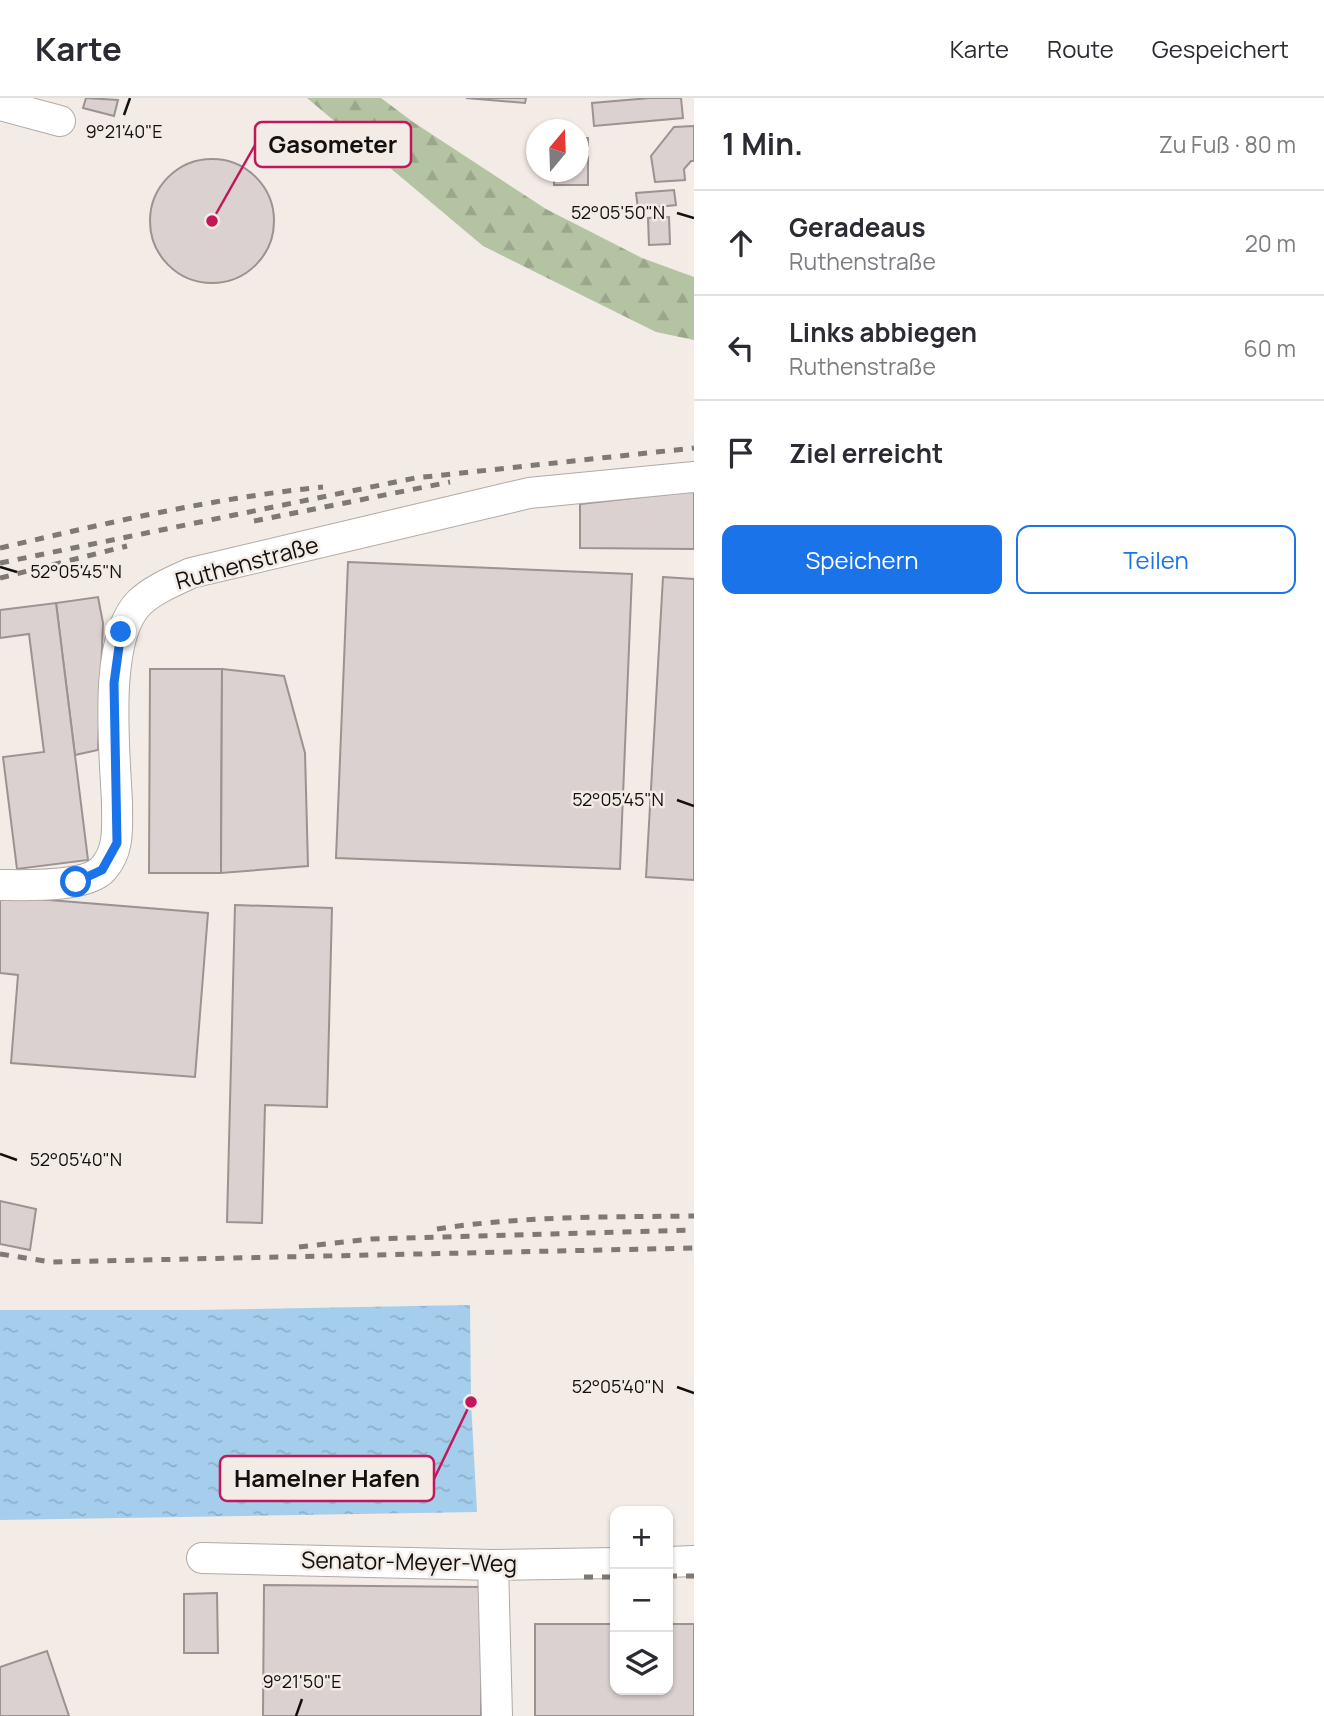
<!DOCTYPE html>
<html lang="de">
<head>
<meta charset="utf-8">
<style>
	:root { --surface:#fff; --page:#f2f2f3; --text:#2b2b33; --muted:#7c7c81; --line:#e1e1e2; --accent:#1a73e8 }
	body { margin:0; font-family:Manrope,sans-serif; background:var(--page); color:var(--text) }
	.controls { position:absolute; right:21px; bottom:21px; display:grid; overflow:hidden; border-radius:14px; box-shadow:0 2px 5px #0004 }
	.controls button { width:63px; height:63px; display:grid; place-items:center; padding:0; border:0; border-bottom:2px solid var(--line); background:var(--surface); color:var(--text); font:35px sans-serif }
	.compass { position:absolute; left:526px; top:21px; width:63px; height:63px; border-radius:50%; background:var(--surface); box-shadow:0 2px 5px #0004; rotate:19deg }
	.stop { position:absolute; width:21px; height:21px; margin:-16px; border:5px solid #1a73e8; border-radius:50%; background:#fff }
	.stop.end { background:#1a73e8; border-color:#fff; box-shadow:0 2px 7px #0008 }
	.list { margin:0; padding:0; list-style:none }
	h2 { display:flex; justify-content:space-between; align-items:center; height:91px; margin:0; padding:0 28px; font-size:30px }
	h2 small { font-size:23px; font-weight:400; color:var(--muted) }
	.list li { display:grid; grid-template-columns:46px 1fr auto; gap:21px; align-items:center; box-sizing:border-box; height:105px; padding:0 28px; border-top:2px solid var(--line) }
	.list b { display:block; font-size:26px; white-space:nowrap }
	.list p { margin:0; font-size:23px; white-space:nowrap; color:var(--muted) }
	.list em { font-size:23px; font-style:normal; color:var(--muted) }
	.actions { display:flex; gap:14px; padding:21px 28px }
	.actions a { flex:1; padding:16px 0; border:2px solid var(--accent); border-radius:14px; text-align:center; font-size:24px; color:var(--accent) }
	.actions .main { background:var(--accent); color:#fff }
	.icon { flex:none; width:38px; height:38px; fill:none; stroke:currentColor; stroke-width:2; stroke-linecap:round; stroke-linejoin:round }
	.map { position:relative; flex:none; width:694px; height:1618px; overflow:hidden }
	header { display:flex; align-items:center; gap:42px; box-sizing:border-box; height:98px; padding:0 35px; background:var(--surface); border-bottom:2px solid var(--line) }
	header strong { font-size:33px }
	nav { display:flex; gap:38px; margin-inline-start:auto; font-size:24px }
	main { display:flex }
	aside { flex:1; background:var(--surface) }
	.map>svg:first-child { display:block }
	.forest { fill:url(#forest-firs) }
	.water { fill:url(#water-ripples) }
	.building { fill:#dad1d0; stroke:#9b9292; stroke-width:2 }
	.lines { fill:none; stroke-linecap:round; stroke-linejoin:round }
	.minor-casing { stroke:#b1aaa5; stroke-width:32 }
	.minor { stroke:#fff; stroke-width:30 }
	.rail { stroke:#7d7975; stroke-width:5; stroke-dasharray:9 9; stroke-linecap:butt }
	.route { stroke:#1a73e8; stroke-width:9 }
	.ticks { fill:none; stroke:#13110f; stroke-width:2.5 }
	.labels { text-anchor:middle; stroke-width:5; stroke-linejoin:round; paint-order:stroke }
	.street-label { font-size:23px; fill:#13110f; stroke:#f2ebe6 }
	.ticks-label { font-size:18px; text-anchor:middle; fill:#13110f; stroke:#f2ebe6; stroke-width:5; stroke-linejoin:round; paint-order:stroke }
	.leader { fill:none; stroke:#c2185b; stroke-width:2.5 }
	.callout-dot { fill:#c2185b; stroke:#f2ebe6; stroke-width:2.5 }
	.callout { fill:#f2ebe6; stroke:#c2185b; stroke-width:2.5 }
	.callout-label { font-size:24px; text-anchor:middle; font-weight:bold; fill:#13110f }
</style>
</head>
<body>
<header>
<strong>Karte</strong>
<nav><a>Karte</a><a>Route</a><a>Gespeichert</a></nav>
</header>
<main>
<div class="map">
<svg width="694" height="1618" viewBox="0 0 694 1618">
	<defs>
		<pattern id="forest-firs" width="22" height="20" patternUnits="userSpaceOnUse" patternTransform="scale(1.75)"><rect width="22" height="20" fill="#b4c4a2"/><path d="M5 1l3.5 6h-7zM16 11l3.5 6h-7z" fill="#9aa78a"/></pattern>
		<pattern id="water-ripples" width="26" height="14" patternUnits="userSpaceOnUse" patternTransform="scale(1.75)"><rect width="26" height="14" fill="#a4ceec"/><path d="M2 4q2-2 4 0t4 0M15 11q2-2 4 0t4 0" fill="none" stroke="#8cb0c9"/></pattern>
	</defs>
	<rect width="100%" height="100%" fill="#f2ebe6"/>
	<!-- forest -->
	<path class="forest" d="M307 0H381L413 24 546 111 642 160 694 179V242L656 234 483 148Z"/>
	<!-- water -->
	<path class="water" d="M470 1207 471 1304 477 1414 0 1422V1212H196Z"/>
	<!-- building -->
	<g class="building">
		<path d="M86 0 118 2 114 18 83 10Z"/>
		<path d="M466 0H526L525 5Z"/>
		<path d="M650 0H681L683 20 594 28 592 5Z"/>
		<path d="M694 28V63H691L684 71 685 82 655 84 651 58 674 29Z"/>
		<path d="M578 40H588V87H554V74H578Z"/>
		<circle cx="212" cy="123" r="62"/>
		<path d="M674 92 676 107 638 111 636 95Z"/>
		<path d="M669 119 670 146 649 147 648 120Z"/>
		<path d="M694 393V451L580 450V406Z"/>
		<path d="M348 464 632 476 620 771 336 760Z"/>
		<path d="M663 479 694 481V782L646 779Z"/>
		<path d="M98 499 103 525 98 652 75 657 56 505Z"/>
		<path d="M56 505 88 762 17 771 3 659 44 654 29 536 0 540V512Z"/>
		<path d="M150 571H222L221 775H149Z"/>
		<path d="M222 571 284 578 305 655 308 768 221 775Z"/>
		<path d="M0 798 208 815 195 979 11 965 18 877 0 875Z"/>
		<path d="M235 807 332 810 327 1009 265 1007 262 1125 227 1124Z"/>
		<path d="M0 1103 36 1111 30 1152 0 1146Z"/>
		<path d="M264 1487 482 1489 481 1618H263Z"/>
		<path d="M217 1495 218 1555H184V1496Z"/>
		<path d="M535 1526H615V1592H668V1526H694V1618H535Z"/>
		<path d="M47 1553 69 1618H0V1569Z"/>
	</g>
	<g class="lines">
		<!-- minor casing -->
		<g class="minor-casing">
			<g id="minor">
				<path d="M0 7 60 23"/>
				<path d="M0 787C24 787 86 790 103 771 120 752 117 729 117 705 115 655 102 540 140 504 154 491 174 483 191 475L529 395 694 379"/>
				<path d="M202 1460 493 1467 615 1465"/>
				<path d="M668 1464 694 1463"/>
				<path d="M493 1467 497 1618"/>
			</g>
		</g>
		<!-- minor -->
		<use href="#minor" class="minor"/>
		<!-- rail -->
		<g class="rail">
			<path d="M254 423 450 384"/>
			<path d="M0 450C107 425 213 400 323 389"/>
			<path d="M0 465 415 380 694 350"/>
			<path d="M0 480 127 448"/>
			<path d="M437 1131C522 1118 608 1119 694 1118"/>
			<path d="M299 1149 371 1141 694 1132"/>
			<path d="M0 1156 51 1164 694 1150"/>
			<path d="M668 1478H694"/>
			<path d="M584 1479H615"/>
		</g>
	</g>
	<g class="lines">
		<!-- route -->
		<path class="route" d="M76 784 102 772 117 745 114 585 121 534"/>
	</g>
	<!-- ticks -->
	<path class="ticks" d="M124 17 130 0M677 115 694 120M0 469 17 474M677 702 694 708M0 1056 17 1062M677 1289 694 1295M296 1618 302 1601"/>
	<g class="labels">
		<!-- street labels -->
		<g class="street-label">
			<text transform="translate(247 465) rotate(-15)" y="8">Ruthenstraße</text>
			<text transform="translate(409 1464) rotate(1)" y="8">Senator-Meyer-Weg</text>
		</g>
	</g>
	<g class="ticks-label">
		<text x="124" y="40">9°21'40"E</text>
		<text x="618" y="121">52°05'50"N</text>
		<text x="76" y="480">52°05'45"N</text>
		<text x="618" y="708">52°05'45"N</text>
		<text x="76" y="1068">52°05'40"N</text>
		<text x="618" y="1295">52°05'40"N</text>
		<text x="302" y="1590">9°21'50"E</text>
	</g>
	<!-- callouts -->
	<path class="leader" d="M212 123L255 47M471 1304L434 1381"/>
	<g class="callout-dot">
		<circle cx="212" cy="123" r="7"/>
		<circle cx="471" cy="1304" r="7"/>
	</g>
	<g class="callout">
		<rect x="255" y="24" width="156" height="45" rx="7"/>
		<rect x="220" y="1358" width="214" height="45" rx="7"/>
	</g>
	<g class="callout-label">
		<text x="333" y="55">Gasometer</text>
		<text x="327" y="1389">Hamelner Hafen</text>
	</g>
</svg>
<div class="controls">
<button>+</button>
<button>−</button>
<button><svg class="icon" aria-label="layers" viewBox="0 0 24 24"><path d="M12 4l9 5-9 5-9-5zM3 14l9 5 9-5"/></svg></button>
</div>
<svg class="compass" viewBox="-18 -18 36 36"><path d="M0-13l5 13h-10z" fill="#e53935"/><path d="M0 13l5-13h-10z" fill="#7c7c81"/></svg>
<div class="stop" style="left:76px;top:784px"></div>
<div class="stop end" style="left:121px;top:534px"></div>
</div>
<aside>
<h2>1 Min.<small>Zu Fuß · 80 m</small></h2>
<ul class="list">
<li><svg class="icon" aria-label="ahead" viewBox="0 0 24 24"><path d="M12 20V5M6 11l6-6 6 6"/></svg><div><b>Geradeaus</b><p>Ruthenstraße</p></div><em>20 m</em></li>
<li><svg class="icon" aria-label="left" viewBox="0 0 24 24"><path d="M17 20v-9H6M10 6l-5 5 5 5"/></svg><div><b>Links abbiegen</b><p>Ruthenstraße</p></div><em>60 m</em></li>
<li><svg class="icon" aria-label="arrive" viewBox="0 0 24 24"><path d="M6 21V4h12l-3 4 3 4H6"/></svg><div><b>Ziel erreicht</b></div></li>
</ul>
<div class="actions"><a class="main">Speichern</a><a>Teilen</a></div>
</aside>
</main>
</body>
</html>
